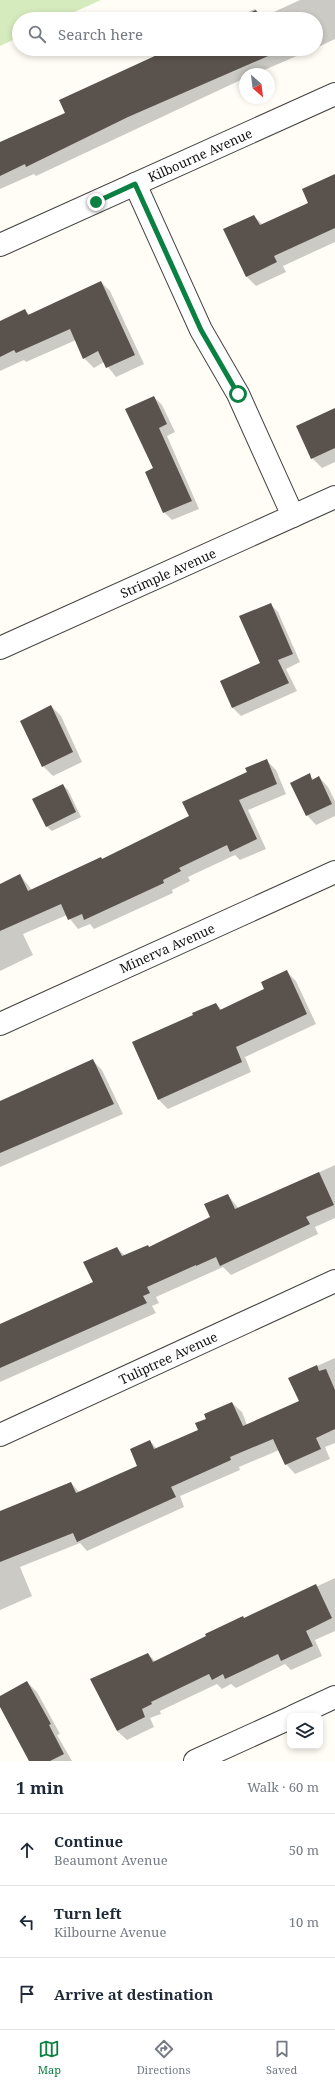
<!DOCTYPE html>
<html lang="en">
<head>
<meta charset="utf-8">
<style>
	:root { --surface:#fff; --page:#f6f6f7; --text:#1f2937; --muted:#747a83; --line:#e0e1e3; --accent:#0b8043 }
	body { margin:0; font-family:"Noto Serif",serif; background:var(--page); color:var(--text) }
	.controls { position:absolute; right:12px; bottom:12px; display:grid; overflow:hidden; border-radius:8px; box-shadow:0 2px 6px #0003 }
	.controls button { width:36px; height:36px; display:grid; place-items:center; padding:0; border:0; border-bottom:1px solid var(--line); background:var(--surface); color:var(--text); font:20px sans-serif }
	.compass { position:absolute; left:239px; top:68px; width:36px; height:36px; border-radius:50%; background:var(--surface); box-shadow:0 2px 6px #0003; rotate:152deg }
	.stop { position:absolute; width:12px; height:12px; margin:-9px; border:3px solid #0b8043; border-radius:50%; background:#fff }
	.stop.end { background:#0b8043; border-color:#fff; box-shadow:0 1px 4px #0008 }
	.list { margin:0; padding:0; list-style:none }
	h2 { display:flex; justify-content:space-between; align-items:center; height:52px; margin:0; padding:0 16px; font-size:17px }
	h2 small { font-size:13px; font-weight:400; color:var(--muted) }
	.list li { display:grid; grid-template-columns:26px 1fr auto; gap:12px; align-items:center; box-sizing:border-box; height:72px; padding:0 16px; border-top:1px solid var(--line) }
	.list b { display:block; font-size:15px; white-space:nowrap }
	.list p { margin:0; font-size:13px; white-space:nowrap; color:var(--muted) }
	.list em { font-size:13px; font-style:normal; color:var(--muted) }
	.icon { flex:none; width:22px; height:22px; fill:none; stroke:currentColor; stroke-width:2; stroke-linecap:round; stroke-linejoin:round }
	.map { position:relative; flex:none; width:335px; height:1761px; overflow:hidden }
	.search { position:absolute; background:var(--surface); box-shadow:0 2px 6px #0003; left:12px; right:12px; top:12px; height:44px; display:flex; align-items:center; gap:10px; box-sizing:border-box; padding:0 14px; border-radius:22px; color:var(--muted); font-size:15px }
	.sheet { height:268px; background:var(--surface) }
	nav { display:flex; justify-content:space-around; align-items:center; box-sizing:border-box; height:56px; border-top:1px solid var(--line); background:var(--surface); font-size:11px; color:var(--muted) }
	nav a { display:grid; justify-items:center; gap:2px }
	nav .on { color:var(--accent) }
	.map>svg:first-child { display:block }
	.green { fill:#d5ebbd }
	.shadow { fill:#0003 }
	.building { fill:#5a524d }
	.lines { fill:none; stroke-linecap:round; stroke-linejoin:round }
	.minor-casing { stroke:#444; stroke-width:24 }
	.minor { stroke:#fff; stroke-width:22 }
	.route { stroke:#0b8043; stroke-width:5 }
	.labels { text-anchor:middle; stroke-width:4; stroke-linejoin:round; paint-order:stroke }
	.street-label { font-size:13px; fill:#111; stroke:#fff }
</style>
</head>
<body>
<div class="map">
<svg width="335" height="1761" viewBox="0 0 335 1761">
	<rect width="100%" height="100%" fill="#fffdf5"/>
	<!-- green -->
	<path class="green" d="M0 0H101L59 19H19V37L0 46Z"/>
	<!-- shadow -->
	<g class="shadow">
		<path d="M300 0H335V39L316 48V19H232L255 9 263 17Z"/>
		<path d="M173 49H313L255 74H245V78L36 176 34 174 0 189V143L66 113Z"/>
		<path d="M335 175V242L283 266 286 272 256 286 246 276 254 216 263 225 310 203Z"/>
		<path d="M101 282 110 291 144 364 116 377 104 362 94 368 84 358 76 340 26 362 24 360 0 371V322L25 310 30 315Z"/>
		<path d="M154 397 162 405 175 432 167 436 199 509 172 520 164 512 155 469Z"/>
		<path d="M335 409V462L322 468 312 458Z"/>
		<path d="M270 604 278 612 300 662 286 669 297 691 241 716 233 708 221 681 261 664Z"/>
		<path d="M51 706 61 716 82 762 53 776 43 766Z"/>
		<path d="M266 760 276 770 286 794 248 810 266 849 240 860 235 855 188 877 190 881 172 890 173 893 94 929 90 924 78 929 67 915 23 934 33 955 0 971V885L20 875 32 890 102 860 190 817Z"/>
		<path d="M309 775 314 780 319 777 328 787 335 801V816L316 825 307 815Z"/>
		<path d="M63 785 68 790 81 817 52 831 46 826Z"/>
		<path d="M286 971 296 981 316 1024 245 1057 251 1072 168 1109 159 1100 134 1043 194 1016 216 1004 222 1010 265 989Z"/>
		<path d="M92 1060 102 1070 123 1114 0 1167V1102Z"/>
		<path d="M335 1165V1218L315 1227 318 1234 231 1275 223 1267 156 1297 159 1303 152 1306 156 1313 0 1382V1325L94 1283 117 1248 125 1256 148 1246 150 1248 212 1218 228 1195 239 1209Z"/>
		<path d="M335 1358V1443L325 1447 330 1459 295 1474 286 1464 279 1450 239 1467 240 1470 180 1496 184 1507 87 1551 80 1543 20 1567 32 1596 0 1610V1514L71 1483 80 1493 139 1466 150 1441 157 1449 199 1431 208 1419 232 1403 242 1412 247 1425 300 1402 290 1378Z"/>
		<path d="M335 1578V1631L315 1640 322 1656 291 1670 285 1664 236 1688 231 1684 222 1689 217 1684 160 1711 161 1714 150 1718 154 1727 127 1740 117 1731 148 1654 156 1662Z"/>
		<path d="M27 1682 37 1692 60 1734 57 1735 72 1761H30L0 1705V1697Z"/>
	</g>
	<!-- building -->
	<g class="building">
		<path d="M256 10 260 19H236Z"/>
		<path d="M170 49H274L275 53 128 117 26 167 25 164 0 176V142L65 113 59 100Z"/>
		<path d="M335 174V228L274 256 277 262 246 277 223 229 254 215 260 225 308 203 302 189Z"/>
		<path d="M101 281 135 355 106 368 98 351 83 359 70 329 16 353 14 350 0 357V321L25 309 28 315Z"/>
		<path d="M154 396 167 424 159 428 192 501 163 513 145 472 153 468 125 409Z"/>
		<path d="M335 408V448L311 459 296 426Z"/>
		<path d="M271 603 293 654 278 660 289 683 232 708 220 681 260 663 239 616Z"/>
		<path d="M51 705 73 752 42 767 20 721Z"/>
		<path d="M267 759 277 784 239 800 257 839 230 852 227 845 179 868 181 871 163 880 164 883 84 920 82 914 68 920 61 904 0 931V884L20 874 28 891 101 857 102 859 189 816 182 802 247 772 245 768Z"/>
		<path d="M310 773 312 780 319 776 332 804 306 816 290 783Z"/>
		<path d="M63 784 76 812 46 827 32 799Z"/>
		<path d="M287 970 307 1014 236 1047 242 1062 158 1100 132 1042 193 1015 192 1013 216 1003 220 1010 264 989 261 982Z"/>
		<path d="M93 1059 114 1104 0 1153V1101Z"/>
		<path d="M319 1172 334 1205 306 1217 310 1224 220 1266 216 1257 196 1266V1265L147 1287 150 1293 143 1296 147 1303 0 1368V1324L93 1282 83 1262 117 1247 122 1256 148 1245 149 1247 210 1217 204 1204 228 1194 235 1209Z"/>
		<path d="M317 1365 319 1371 326 1369 335 1390V1429L316 1438 321 1449 285 1465 273 1439 230 1457 231 1460 171 1487 176 1497 77 1542 73 1533 0 1562V1511L71 1482 76 1493 137 1466 130 1449 150 1440 154 1449 198 1430 195 1423 206 1419 204 1414 232 1402 243 1426 299 1401 288 1378Z"/>
		<path d="M316 1584 332 1618 306 1631 313 1646 281 1661 278 1654 225 1679 223 1674 212 1680 209 1674 151 1702 152 1704 142 1709 145 1717 117 1731 90 1679 148 1653 153 1662 206 1636 205 1634 243 1616 244 1618Z"/>
		<path d="M27 1681 51 1724 49 1725 64 1754 50 1761H29L0 1707V1696Z"/>
	</g>
	<g class="lines">
		<!-- minor casing -->
		<g class="minor-casing">
			<g id="minor">
				<path d="M135 184 201 330 238 394 293 516"/>
				<path d="M0 245 335 94"/>
				<path d="M0 648 335 497"/>
				<path d="M0 1024 335 872"/>
				<path d="M0 1435 335 1281"/>
				<path d="M294 1716 335 1697"/>
				<path d="M195 1761 290 1718"/>
			</g>
		</g>
		<!-- minor -->
		<use href="#minor" class="minor"/>
	</g>
	<g class="lines">
		<!-- route -->
		<path class="route" d="M96 202 135 184 201 330 238 394"/>
	</g>
	<g class="labels">
		<!-- street labels -->
		<g class="street-label">
			<text transform="translate(200 155) rotate(-24)" y="5">Kilbourne Avenue</text>
			<text transform="translate(168 573) rotate(-24)" y="5">Strimple Avenue</text>
			<text transform="translate(167 948) rotate(-24)" y="5">Minerva Avenue</text>
			<text transform="translate(168 1358) rotate(-25)" y="5">Tuliptree Avenue</text>
		</g>
	</g>
</svg>
<div class="controls">
<button><svg class="icon" aria-label="layers" viewBox="0 0 24 24"><path d="M12 4l9 5-9 5-9-5zM3 14l9 5 9-5"/></svg></button>
</div>
<svg class="compass" viewBox="-18 -18 36 36"><path d="M0-13l5 13h-10z" fill="#e53935"/><path d="M0 13l5-13h-10z" fill="#747a83"/></svg>
<div class="stop" style="left:238px;top:394px"></div>
<div class="stop end" style="left:96px;top:202px"></div>
<div class="search"><svg class="icon" aria-label="search" viewBox="0 0 24 24"><circle cx="10" cy="10" r="6"/><path d="M15 15l6 6"/></svg>Search here</div>
</div>
<section class="sheet">
<h2>1 min<small>Walk · 60 m</small></h2>
<ul class="list">
<li><svg class="icon" aria-label="ahead" viewBox="0 0 24 24"><path d="M12 20V5M6 11l6-6 6 6"/></svg><div><b>Continue</b><p>Beaumont Avenue</p></div><em>50 m</em></li>
<li><svg class="icon" aria-label="left" viewBox="0 0 24 24"><path d="M17 20v-9H6M10 6l-5 5 5 5"/></svg><div><b>Turn left</b><p>Kilbourne Avenue</p></div><em>10 m</em></li>
<li><svg class="icon" aria-label="arrive" viewBox="0 0 24 24"><path d="M6 21V4h12l-3 4 3 4H6"/></svg><div><b>Arrive at destination</b></div></li>
</ul>
</section>
<nav>
<a class="on"><svg class="icon" aria-label="map" viewBox="0 0 24 24"><path d="M3 6l6-2 6 2 6-2v14l-6 2-6-2-6 2zM9 4v14M15 6v14"/></svg>Map</a>
<a><svg class="icon" aria-label="directions" viewBox="0 0 24 24"><path d="M12 3l9 9-9 9-9-9zM9 14v-3h6M13 9l2 2-2 2"/></svg>Directions</a>
<a><svg class="icon" aria-label="saved" viewBox="0 0 24 24"><path d="M7 4h10v16l-5-4-5 4z"/></svg>Saved</a>
</nav>
</body>
</html>
